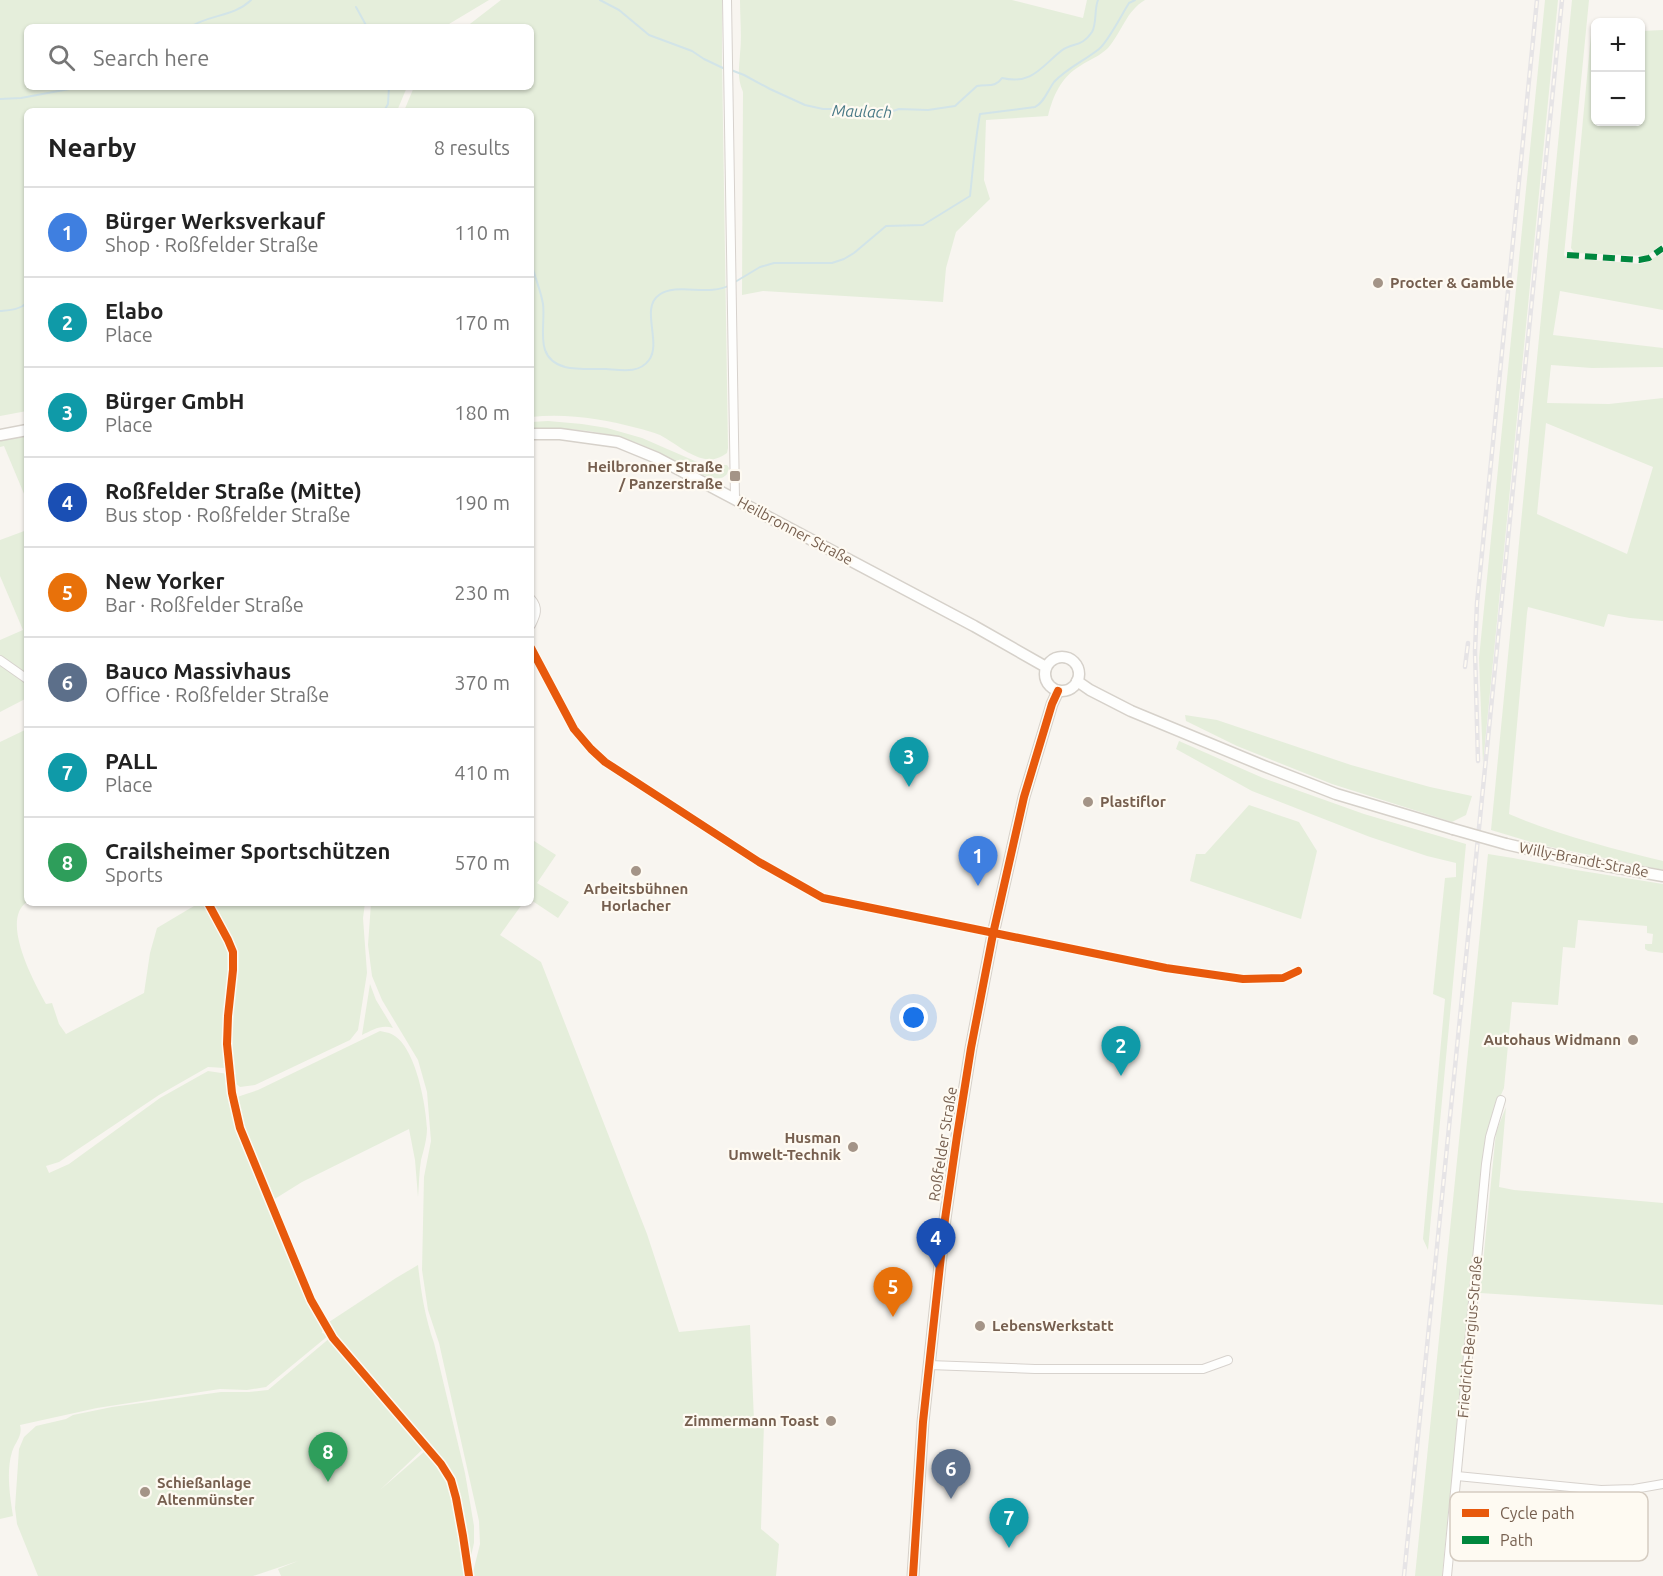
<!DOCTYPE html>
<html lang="en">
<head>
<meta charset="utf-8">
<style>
	:root { --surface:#fff; --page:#f6f6f6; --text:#222; --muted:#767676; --line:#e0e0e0; --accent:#5c554f }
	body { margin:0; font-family:Ubuntu,sans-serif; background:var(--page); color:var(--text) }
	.controls { position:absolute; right:18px; top:18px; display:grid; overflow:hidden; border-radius:9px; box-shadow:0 2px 4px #0004 }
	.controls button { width:54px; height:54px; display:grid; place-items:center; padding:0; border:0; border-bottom:2px solid var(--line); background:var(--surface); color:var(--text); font:30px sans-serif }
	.you { position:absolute; left:914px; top:1018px; width:21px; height:21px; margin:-15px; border:4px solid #fff; border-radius:50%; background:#1a73e8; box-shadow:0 0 0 9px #1a73e833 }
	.badge { display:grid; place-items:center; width:39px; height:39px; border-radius:50%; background:var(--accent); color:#fff; font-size:20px; font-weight:700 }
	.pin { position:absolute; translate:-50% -50px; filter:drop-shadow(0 2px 3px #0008) }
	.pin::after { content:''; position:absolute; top:32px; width:21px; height:18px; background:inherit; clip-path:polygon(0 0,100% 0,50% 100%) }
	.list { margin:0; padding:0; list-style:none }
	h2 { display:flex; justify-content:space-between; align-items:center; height:78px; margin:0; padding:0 24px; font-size:26px }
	h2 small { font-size:20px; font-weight:400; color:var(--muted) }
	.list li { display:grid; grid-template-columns:39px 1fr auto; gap:18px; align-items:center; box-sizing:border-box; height:90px; padding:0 24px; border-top:2px solid var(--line) }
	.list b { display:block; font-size:22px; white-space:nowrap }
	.list p { margin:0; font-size:20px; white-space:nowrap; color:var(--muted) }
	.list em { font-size:20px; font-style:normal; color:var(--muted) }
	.icon { flex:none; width:33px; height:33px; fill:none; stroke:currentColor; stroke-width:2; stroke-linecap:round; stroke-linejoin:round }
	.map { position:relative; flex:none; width:1663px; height:1576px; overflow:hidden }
	.search { position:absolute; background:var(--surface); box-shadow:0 2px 4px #0004; left:24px; top:24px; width:510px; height:66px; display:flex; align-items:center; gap:15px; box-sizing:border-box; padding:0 21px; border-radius:9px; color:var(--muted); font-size:22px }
	.panel { position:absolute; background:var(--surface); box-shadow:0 2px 4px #0004; left:24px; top:108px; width:510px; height:798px; border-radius:9px }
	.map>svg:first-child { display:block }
	.green { fill:#e5eedb; fill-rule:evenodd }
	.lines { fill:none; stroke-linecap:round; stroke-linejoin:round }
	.stream { stroke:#d2e4e8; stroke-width:2 }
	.street-casing { stroke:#d7d2cd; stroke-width:10 }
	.secondary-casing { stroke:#d6d1ca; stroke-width:13 }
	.street { stroke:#fefefd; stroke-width:8 }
	.secondary { stroke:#fefefd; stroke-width:10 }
	.rail-casing { stroke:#e6e4e6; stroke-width:4.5 }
	.rail { stroke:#fefaf2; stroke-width:2; stroke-dasharray:7; stroke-linecap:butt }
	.secondary-bridge-casing { stroke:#d6d1ca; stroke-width:13; stroke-linecap:butt }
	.secondary-bridge { stroke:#fefefd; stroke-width:10 }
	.quiet { stroke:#00873e; stroke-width:6; stroke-dasharray:12 6; stroke-linecap:butt }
	.cycleway-casing { stroke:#fefaf2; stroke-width:11 }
	.cycleway { stroke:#e8590c; stroke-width:8 }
	.poi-dot { fill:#a49487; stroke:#fefaf2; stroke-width:2 }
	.labels { text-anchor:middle; stroke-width:4.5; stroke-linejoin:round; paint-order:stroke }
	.poi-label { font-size:15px; font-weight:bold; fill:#765f4f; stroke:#fefaf2; text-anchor:start }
	.street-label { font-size:15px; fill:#765f4f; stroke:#fefaf2 }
	.water-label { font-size:16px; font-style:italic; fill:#4a7a87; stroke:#fefaf2 }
	.key { fill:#fefaf2; stroke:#d5ccc1; stroke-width:1.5 }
	.key-label { font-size:16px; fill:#765f4f }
</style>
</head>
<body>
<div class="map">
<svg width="1663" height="1576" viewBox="0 0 1663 1576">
	<rect width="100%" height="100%" fill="#f8f5f0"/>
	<!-- green -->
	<g class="green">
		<path d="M0 0H489L444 27H27V87H407L397 111H27V411L0 416Z"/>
		<path d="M501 0H722V61L728 448 727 453C721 457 714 461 705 459 689 456 675 443 660 435 653 432 645 430 637 428 603 419 567 413 531 417V111H404L414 87H531V27H466Z"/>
		<path d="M740 0H1012L1083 18 1087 0H1145C1126 11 1122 32 1108 48 1100 56 1089 60 1080 66 1061 77 1053 96 1048 116L986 120 984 180 990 199 956 232 946 268 943 302 763 291 742 295 743 92C737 78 739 69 740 54 742 36 740 18 740 0Z"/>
		<path d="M1545 0H1558L1483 764 1479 658Z"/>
		<path d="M1572 0H1589L1564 255 1567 258 1642 264 1663 253V310L1560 291 1553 335 1663 348V367L1592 368 1551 365 1547 403 1609 404 1663 398V621L1630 618 1608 614 1604 627 1528 607 1527 613 1509 814C1558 835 1611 848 1663 861V870L1541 845 1491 830ZM1546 423 1653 467 1627 554 1537 514Z"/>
		<path d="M1663 30V243L1647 256 1575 253 1571 248 1591 34 1596 33V122H1640L1641 31Z"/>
		<path d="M548 421 582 424 607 428 642 438 704 465H727L729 468 727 474C725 476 723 478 720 478 706 481 670 458 657 452 619 432 573 427 531 429V422Z"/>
		<path d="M27 435V501L4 446 0 447V440Z"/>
		<path d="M27 530V675L0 656V640L23 630 0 576V540Z"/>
		<path d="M0 665 27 683V698L0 712Z"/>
		<path d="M1185 715 1217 720 1351 765 1430 787 1472 796 1466 815 1452 822 1332 784 1237 746 1186 721Z"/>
		<path d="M27 729V902C0 920 34 982 46 1004L52 1003 59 1024 66 1034 144 993 150 953 157 928 199 903H207L226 940 232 961 225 1019V1068L208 1067 159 1095 59 1162 46 1166 49 1173 69 1164 160 1098 208 1071 228 1074 240 1136 323 1328 322 1333 329 1335 266 1387 247 1390 220 1389 97 1408 20 1425C23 1436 15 1442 12 1452 6 1471 10 1497 13 1516L0 1519V742Z"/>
		<path d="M1179 741 1263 778 1364 814 1466 844 1428 1250 1423 1239 1445 999 1433 994 1445 878 1456 877V863L1427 856 1370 837 1252 791 1176 749Z"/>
		<path d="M1249 805 1299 822 1317 851 1301 919 1190 881 1196 854H1205Z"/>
		<path d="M531 839 556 855 537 883 569 902 558 918 531 900Z"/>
		<path d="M1488 854 1513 858 1576 870 1663 884V953L1648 951 1645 949V944H1652L1653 934 1647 933V926L1578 920 1575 948 1563 947 1558 1005 1512 1002 1504 1088 1494 1111 1473 1264 1442 1576H1415Z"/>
		<path d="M212 903H365L363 918 367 973 358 1030 350 1040 255 1085 240 1087 235 1083 233 1073 232 1025 237 954Z"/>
		<path d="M371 903H523L500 935 541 962 647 1234 679 1332 750 1325 754 1421 764 1422 761 1529 779 1544 776 1576H472L480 1544 479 1521 439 1343 428 1310 422 1270 424 1177 431 1141 427 1092 418 1060 382 1000 372 976 368 945Z"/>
		<path d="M370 984 376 1000 393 1028C382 1024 372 1030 362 1035Z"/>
		<path d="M380 1031C383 1032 386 1032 389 1033 415 1041 426 1105 427 1128 427 1139 424 1149 421 1160 419 1172 419 1185 418 1197L415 1160 409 1129 302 1182 273 1200C262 1175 234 1122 237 1097L258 1090Z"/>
		<path d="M1506 1107 1499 1187 1514 1190 1663 1203V1305L1480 1293 1496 1132Z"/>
		<path d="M418 1265C421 1292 425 1317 434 1343L465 1473 474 1526V1543L470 1560C467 1531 461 1503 451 1476L338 1342 326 1324 396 1278Z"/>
		<path d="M331 1337 424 1448 380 1490 425 1451 447 1481 455 1506 466 1576H281L278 1569 298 1561 253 1576H38L17 1524 15 1508 19 1449 24 1437 36 1426 66 1419 73 1415 112 1407 221 1392H249L268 1390Z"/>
	</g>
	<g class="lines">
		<!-- stream -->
		<g class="stream">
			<path d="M600 0 619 10 649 35 692 51 704 59 725 69"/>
			<path d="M356 7 367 27"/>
			<path d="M190 27C210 14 234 17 251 0"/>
			<path d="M731 70 744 75 770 89 805 105 823 109H845L857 112 884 114 899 109 928 110 955 106 977 86C988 84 995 88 1002 78 1032 85 1041 67 1061 51 1073 42 1081 48 1092 32 1097 23 1094 10 1098 0"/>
			<path d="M0 99 21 98 80 87"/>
			<path d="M384 111 388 104 389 87"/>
			<path d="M531 266 533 269C536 280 541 292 543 304 546 327 533 358 565 367 577 370 593 369 606 369 621 370 639 374 649 360 662 343 640 308 659 295 677 282 709 297 730 285"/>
			<path d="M735 282 760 267 774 263H832L844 259 854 253 886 226 923 225 970 196C973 168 975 141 980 114L1035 107C1044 103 1048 90 1054 82 1067 68 1084 61 1099 49 1108 42 1122 14 1129 3L1135 0"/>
			<path d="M0 311C10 310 19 310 27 303"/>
		</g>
		<!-- street casing -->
		<g class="street-casing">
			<g id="street">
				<path d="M727 0 735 499"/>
				<path d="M531 599C539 608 536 615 531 625"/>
				<path d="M531 648 574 729 591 749 605 762 759 862 823 898 1166 968 1243 979 1283 978 1298 971"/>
				<path d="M0 660 27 679"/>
				<path d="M208 903 228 940 233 952V970L228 1016 227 1044 232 1093 240 1128 296 1264 311 1300 333 1338 441 1464 451 1480 456 1498 463 1536 469 1576"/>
				<path d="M929 1365 1035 1369H1203L1228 1360"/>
				<path d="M1457 1476 1601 1490 1634 1489 1663 1484"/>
				<path d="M1447 1576 1486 1164 1490 1137 1501 1100"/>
			</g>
		</g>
		<!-- secondary casing -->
		<g class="secondary-casing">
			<g id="secondary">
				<path d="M531 434H560L618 442 657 458 974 626 1046 667"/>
				<path d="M0 435 27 430"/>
				<circle cx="1062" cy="674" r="17"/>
				<path d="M1077 681 1090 690 1131 711 1264 766 1336 794 1453 829"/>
				<path d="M1506 844 1585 862 1663 876"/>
				<path d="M913 1576 923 1422 945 1219 957 1136 971 1048 993 934 1024 797 1052 704 1058 691"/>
			</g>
		</g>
		<!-- street -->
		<use href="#street" class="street"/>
		<!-- secondary -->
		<use href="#secondary" class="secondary"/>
		<!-- rail casing -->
		<g class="rail-casing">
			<g id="rail">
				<path d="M1465 667 1468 643"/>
				<path d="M1478 761 1475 651 1477 603 1537 0"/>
				<path d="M1404 1576 1562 0"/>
			</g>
		</g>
		<!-- rail -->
		<use href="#rail" class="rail"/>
		<!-- secondary-bridge casing -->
		<g class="secondary-bridge-casing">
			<path id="secondary-bridge" d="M1453 829 1506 844"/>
		</g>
		<!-- secondary-bridge -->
		<use href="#secondary-bridge" class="secondary-bridge"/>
		<!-- quiet -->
		<path class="quiet" d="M1567 255 1639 260 1649 258 1663 248"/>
		<!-- cycleway casing -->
		<g class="cycleway-casing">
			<g id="cycleway">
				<path d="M531 648 574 729 591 749 605 762 759 862 823 898 1166 968 1243 979 1283 978 1298 971"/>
				<path d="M208 903 228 940 233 952V970L228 1016 227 1044 232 1093 240 1128 296 1264 311 1300 333 1338 441 1464 451 1480 456 1498 463 1536 469 1576"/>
				<path d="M913 1576 923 1422 945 1219 957 1136 971 1048 993 934 1024 797 1052 704 1058 691"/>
			</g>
		</g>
		<!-- cycleway -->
		<use href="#cycleway" class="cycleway"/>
	</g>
	<!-- markers -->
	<g class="poi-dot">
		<circle cx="1378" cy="283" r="6"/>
		<rect x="729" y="470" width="12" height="12" rx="3"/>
		<circle cx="1088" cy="802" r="6"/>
		<circle cx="636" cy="871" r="6"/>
		<circle cx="1633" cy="1040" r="6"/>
		<circle cx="853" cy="1147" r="6"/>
		<circle cx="980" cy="1326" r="6"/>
		<circle cx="831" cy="1421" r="6"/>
		<circle cx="145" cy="1492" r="6"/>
	</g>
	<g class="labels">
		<!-- poi labels -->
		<g class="poi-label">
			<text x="1390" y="288">Procter &amp; Gamble</text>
			<text x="723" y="472" text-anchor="end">Heilbronner Straße<tspan x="723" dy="17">/ Panzerstraße</tspan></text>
			<text x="1100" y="807">Plastiflor</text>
			<text x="636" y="894" text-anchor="middle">Arbeitsbühnen<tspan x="636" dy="17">Horlacher</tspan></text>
			<text x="1621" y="1045" text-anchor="end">Autohaus Widmann</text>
			<text x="841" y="1143" text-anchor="end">Husman<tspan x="841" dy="17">Umwelt-Technik</tspan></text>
			<text x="992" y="1331">LebensWerkstatt</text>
			<text x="819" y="1426" text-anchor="end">Zimmermann Toast</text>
			<text x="157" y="1488">Schießanlage<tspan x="157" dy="17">Altenmünster</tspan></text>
		</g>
		<!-- street labels -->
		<g class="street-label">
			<text transform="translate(795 531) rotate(28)" y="5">Heilbronner Straße</text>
			<text transform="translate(1584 860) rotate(11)" y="5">Willy-Brandt-Straße</text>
			<text transform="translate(943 1144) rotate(-81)" y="5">Roßfelder Straße</text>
			<text transform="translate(1470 1337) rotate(-85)" y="5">Friedrich-Bergius-Straße</text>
		</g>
		<!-- water labels -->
		<g class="water-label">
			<text transform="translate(862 111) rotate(2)" y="6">Maulach</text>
		</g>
	</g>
	<!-- legend -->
	<rect x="1450" y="1492" width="198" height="69" rx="9" class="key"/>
	<rect x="1462" y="1509" width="27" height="8" fill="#e8590c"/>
	<rect x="1462" y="1536" width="27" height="8" fill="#00873e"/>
	<g class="key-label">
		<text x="1500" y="1519">Cycle path</text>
		<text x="1500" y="1546">Path</text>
	</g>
</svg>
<div class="controls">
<button>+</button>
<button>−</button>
</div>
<div class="you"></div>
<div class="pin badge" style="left:978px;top:886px;background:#3f7fe0">1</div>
<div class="pin badge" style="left:1121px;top:1076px;background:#0f9aa8">2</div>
<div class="pin badge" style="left:909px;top:787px;background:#0f9aa8">3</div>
<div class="pin badge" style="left:936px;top:1268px;background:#1a4fb4">4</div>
<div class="pin badge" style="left:893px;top:1317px;background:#e8710a">5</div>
<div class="pin badge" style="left:951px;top:1499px;background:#5c6f8a">6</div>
<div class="pin badge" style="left:1009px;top:1548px;background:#0f9aa8">7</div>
<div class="pin badge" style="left:328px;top:1482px;background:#2e9e5b">8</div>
<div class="search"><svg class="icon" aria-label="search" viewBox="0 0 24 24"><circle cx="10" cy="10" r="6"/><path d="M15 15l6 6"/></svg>Search here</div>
<section class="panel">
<h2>Nearby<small>8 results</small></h2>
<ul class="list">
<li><span class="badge" style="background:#3f7fe0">1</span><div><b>Bürger Werksverkauf</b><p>Shop · Roßfelder Straße</p></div><em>110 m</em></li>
<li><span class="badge" style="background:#0f9aa8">2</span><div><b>Elabo</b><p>Place</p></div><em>170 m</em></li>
<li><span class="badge" style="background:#0f9aa8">3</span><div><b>Bürger GmbH</b><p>Place</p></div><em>180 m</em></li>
<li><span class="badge" style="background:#1a4fb4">4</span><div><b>Roßfelder Straße (Mitte)</b><p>Bus stop · Roßfelder Straße</p></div><em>190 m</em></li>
<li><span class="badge" style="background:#e8710a">5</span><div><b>New Yorker</b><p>Bar · Roßfelder Straße</p></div><em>230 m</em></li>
<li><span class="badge" style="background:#5c6f8a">6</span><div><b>Bauco Massivhaus</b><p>Office · Roßfelder Straße</p></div><em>370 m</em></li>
<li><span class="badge" style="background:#0f9aa8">7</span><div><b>PALL</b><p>Place</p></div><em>410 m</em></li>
<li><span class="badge" style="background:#2e9e5b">8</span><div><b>Crailsheimer Sportschützen</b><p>Sports</p></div><em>570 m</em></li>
</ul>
</section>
</div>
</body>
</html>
